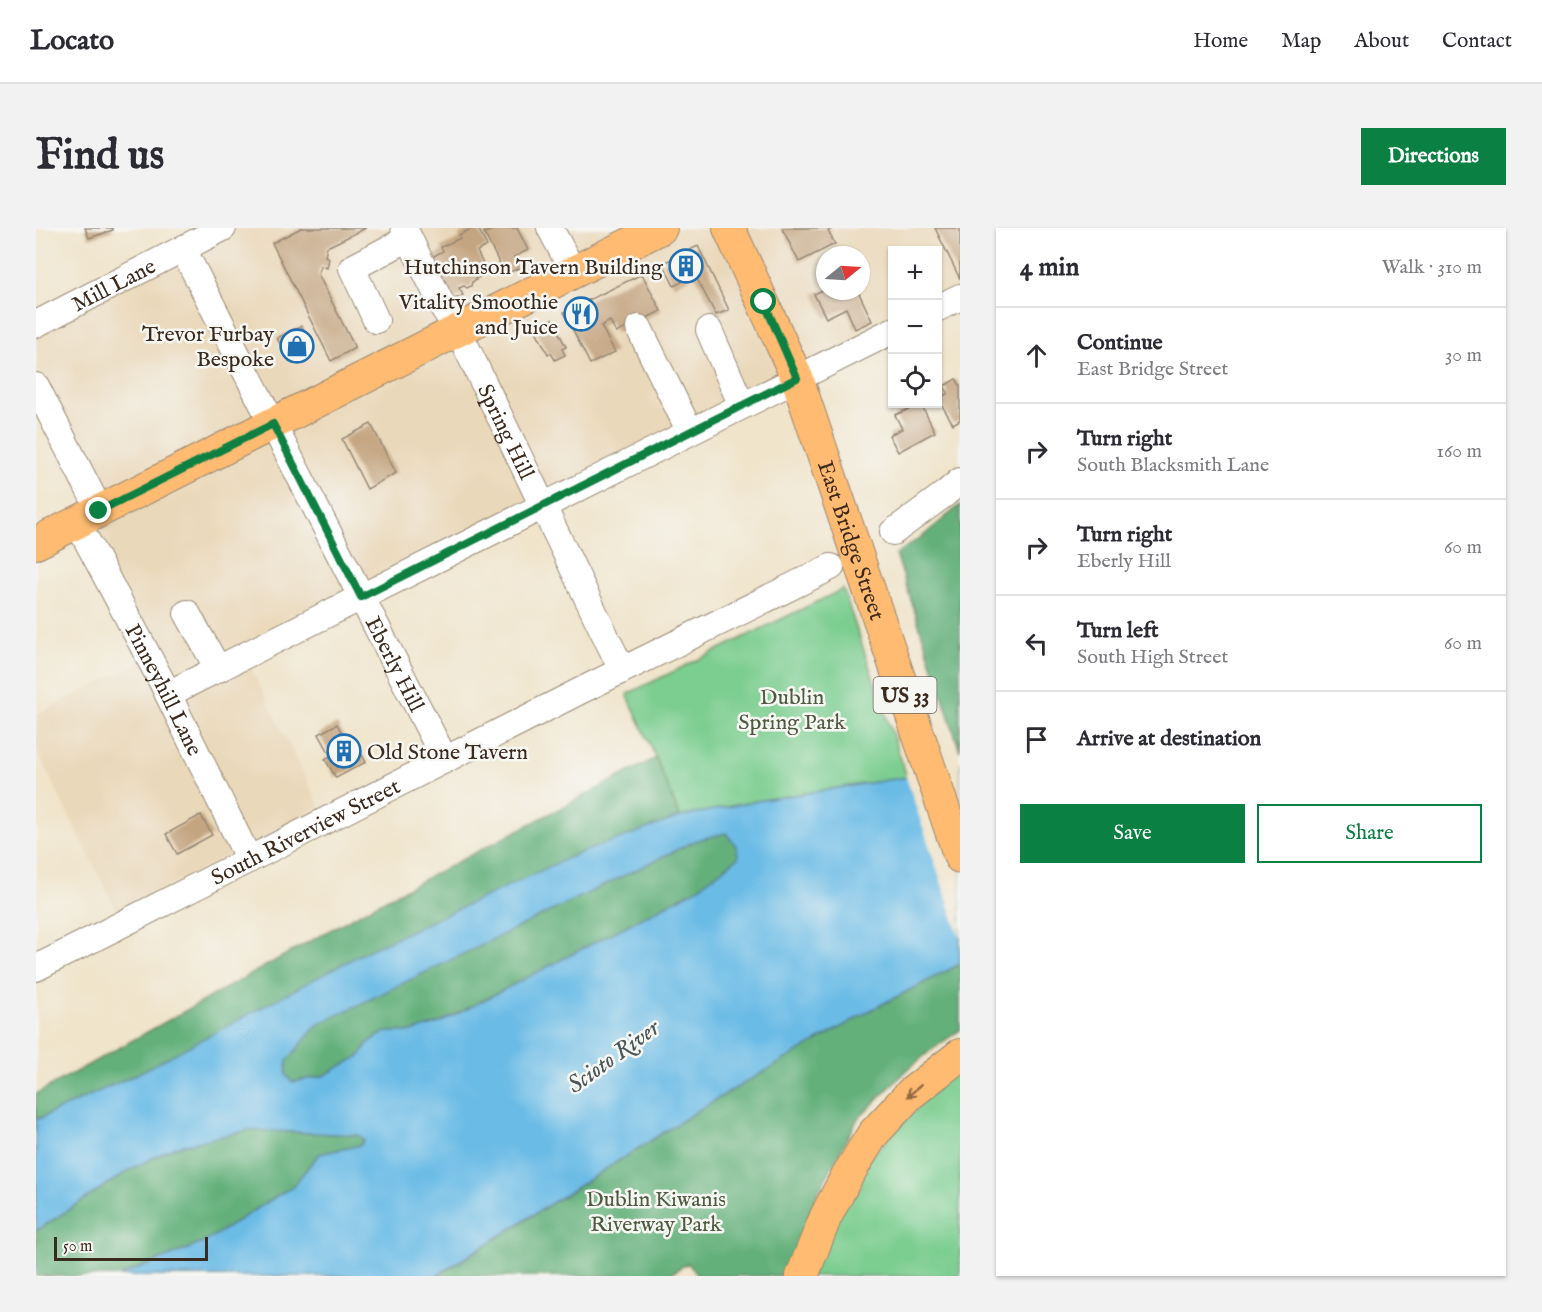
<!DOCTYPE html>
<html lang="en">
<head>
<meta charset="utf-8">
<style>
	:root { --surface:#fff; --page:#f2f2f3; --text:#2b2b33; --muted:#7c7c81; --line:#e1e1e2; --accent:#0b8043 }
	body { margin:0; font-family:"IM FELL English",serif; background:var(--page); color:var(--text) }
	.controls { position:absolute; right:18px; top:18px; display:grid; overflow:hidden; border-radius:0px; box-shadow:0 2px 4px #0004 }
	.controls button { width:54px; height:54px; display:grid; place-items:center; padding:0; border:0; border-bottom:2px solid var(--line); background:var(--surface); color:var(--text); font:30px sans-serif }
	.compass { position:absolute; left:780px; top:18px; width:54px; height:54px; border-radius:50%; background:var(--surface); box-shadow:0 2px 4px #0004; rotate:72deg }
	.scale { position:absolute; left:18px; bottom:15px; width:154px; box-sizing:border-box; padding-left:6px; border:3px solid #3b2a1e; border-top:0; font-size:16px; line-height:21px; white-space:nowrap; color:#3b2a1e; -webkit-text-stroke:4px #f6f6f2; paint-order:stroke }
	.stop { position:absolute; width:18px; height:18px; margin:-14px; border:4px solid #0b8043; border-radius:50%; background:#fff }
	.stop.end { background:#0b8043; border-color:#fff; box-shadow:0 2px 6px #0008 }
	.list { margin:0; padding:0; list-style:none }
	h2 { display:flex; justify-content:space-between; align-items:center; height:78px; margin:0; padding:0 24px; font-size:26px }
	h2 small { font-size:20px; font-weight:400; color:var(--muted) }
	.list li { display:grid; grid-template-columns:39px 1fr auto; gap:18px; align-items:center; box-sizing:border-box; height:96px; padding:0 24px; border-top:2px solid var(--line) }
	.list b { display:block; font-size:22px; white-space:nowrap }
	.list p { margin:0; font-size:20px; white-space:nowrap; color:var(--muted) }
	.list em { font-size:20px; font-style:normal; color:var(--muted) }
	.actions { display:flex; gap:12px; padding:18px 24px }
	.actions a { flex:1; padding:14px 0; border:2px solid var(--accent); border-radius:0px; text-align:center; font-size:21px; color:var(--accent) }
	.actions .main { background:var(--accent); color:#fff }
	.icon { flex:none; width:33px; height:33px; fill:none; stroke:currentColor; stroke-width:2; stroke-linecap:round; stroke-linejoin:round }
	.map { position:relative; flex:none; width:924px; height:1048px; overflow:hidden; border-radius:0px }
	header { display:flex; align-items:center; gap:36px; box-sizing:border-box; height:84px; padding:0 30px; background:var(--surface); border-bottom:2px solid var(--line) }
	header strong { font-size:28px }
	nav { display:flex; gap:33px; margin-inline-start:auto; font-size:21px }
	.intro { display:flex; align-items:center; justify-content:space-between; box-sizing:border-box; height:144px; padding:0 36px }
	h1 { margin:0; font-size:42px }
	.button { padding:15px 27px; border-radius:0px; background:var(--accent); color:#fff; font-size:21px; font-weight:700 }
	main { display:flex; gap:36px; padding:0 36px }
	aside { flex:1; background:var(--surface); border-radius:0px; box-shadow:0 2px 4px #0004 }
	.map>svg:first-child { display:block }
	.built { fill:#ead8ba; fill-rule:evenodd }
	.green { fill:#7bcd90; stroke:#5b7c57; stroke-width:1.5 }
	.forest { fill:#64b07a; stroke:#506d4c; stroke-width:1.5 }
	.water { fill:#6bbbe6; stroke:#537282; stroke-width:1.5; fill-rule:evenodd }
	.pier { fill:#f0e4cb }
	.building { fill:#c4a581 }
	.lines { fill:none; stroke-linecap:round; stroke-linejoin:round }
	.minor-casing { stroke:#968774; stroke-width:28 }
	.major-casing { stroke:#968774; stroke-width:34 }
	.minor { stroke:#fff; stroke-width:26 }
	.major { stroke:#febb71; stroke-width:32 }
	.oneway { stroke:#936b43 }
	.route { stroke:#0b8043; stroke-width:8 }
	.labels { text-anchor:middle; stroke-width:5; stroke-linejoin:round; paint-order:stroke }
	.shield { fill:#f6f6f2; stroke:#73675e; stroke-width:1.5 }
	.shield-label { font-size:21px; font-weight:bold; fill:#3b2a1e }
	.poi-label { font-size:22px; fill:#3b2a1e; stroke:#f6f6f2; text-anchor:end }
	.street-label { font-size:22px; fill:#3b2a1e; stroke:#f6f6f2 }
	.park-label { font-size:22px; fill:#4e5b40; stroke:#f6f6f2 }
	.water-label { font-size:24px; font-style:italic; fill:#49565a; stroke:#f6f6f2 }
</style>
</head>
<body>
<header>
<strong>Locato</strong>
<nav><a>Home</a><a>Map</a><a>About</a><a>Contact</a></nav>
</header>
<div class="intro"><h1>Find us</h1><a class="button">Directions</a></div>
<main>
<div class="map">
<svg width="924" height="1048" viewBox="0 0 924 1048">
	<rect width="100%" height="100%" fill="#f6f6f2"/>
	<filter id="ink" filterUnits="userSpaceOnUse"><feTurbulence type="fractalNoise" baseFrequency=".0167" numOctaves="2"/><feDisplacementMap in="SourceGraphic" scale="12" xChannelSelector="R" yChannelSelector="G"/><feConvolveMatrix kernelMatrix="1 2 1 2 8 2 1 2 1" color-interpolation-filters="sRGB"/></filter>
	<filter id="wash" filterUnits="userSpaceOnUse"><feTurbulence type="fractalNoise" baseFrequency=".008" numOctaves="4" result="noise"/><feDisplacementMap in="SourceGraphic" scale="24" xChannelSelector="R" yChannelSelector="G"/><feGaussianBlur stdDeviation="1.35" result="paint"/><feColorMatrix in="noise" values="0 0 0 0 0 0 0 0 0 0 0 0 0 0 0 0 0 1.4 0 .05"/><feComposite in="paint" operator="in"/></filter>
	<g filter="url(#wash)">
		<rect width="100%" height="100%" fill="#f0e4cb"/>
		<!-- built -->
		<path class="built" d="M173 0H924V73L902 84V22H856V106L208 426 284 579 82 685 0 522V486L105 435 40 301 68 288 0 163V87ZM789 27H825V63H789Z"/>
		<!-- green -->
		<g class="green">
			<path d="M807 361 871 549 720 573 644 589 620 530 591 466Z"/>
			<path d="M924 836V1048H774L823 941Z"/>
		</g>
		<!-- forest -->
		<g class="forest">
			<path d="M924 277V523L860 326 888 307Z"/>
			<path d="M620 530 644 589 541 626 101 846 0 892V866L339 677Z"/>
			<path d="M690 605 701 619 702 630 659 662 404 795 375 804H349L332 815 325 828 287 848 256 854 250 847 251 833 281 797 661 612Z"/>
			<path d="M924 736V802L895 822 869 844 821 892 780 969 752 1048H662L652 1035 631 1048H401L674 875 833 783Z"/>
			<path d="M211 902 322 907 328 911 325 918 283 926 257 958 167 1015 84 1048H0V1003L95 941 139 919Z"/>
		</g>
		<!-- water -->
		<path class="water" d="M924 535V736L833 783 674 875 400 1048H84L167 1015 257 958 283 926 325 917 328 911 322 907 212 902 139 919 95 941 0 1003V892L101 846 331 723 541 626 644 589 720 573 871 549ZM690 605 701 619 702 630 659 662 404 795 375 804H349L332 815 324 828 287 848 256 854 250 847 251 833 281 797 661 612Z"/>
		<!-- pier -->
		<path class="pier" d="M923 532 924 535V709L869 546Z"/>
		<g id="blocks">
			<!-- building -->
			<g class="building">
				<path d="M49 0H76L77 2 53 10Z"/>
				<path d="M265 0H330L291 19 289 28 293 30 291 40 285 38 282 46 319 120 295 133 236 15Z"/>
				<path d="M437 0H442L451 18 441 23 451 45 439 51 440 52 436 54 435 58 431 60 428 58 423 60 427 67 415 73 396 29 407 23 405 19 424 10 423 7Z"/>
				<path d="M455 0H481L492 22 478 29 483 40 469 46 448 5 456 2Z"/>
				<path d="M746 0H797L792 3 799 16 763 34Z"/>
				<path d="M899 0H924V51Z"/>
				<path d="M662 18 693 82 680 87 659 47 638 58 627 35Z"/>
				<path d="M606 46 625 83 580 105 574 93 565 98 579 124 554 136 528 84Z"/>
				<path d="M789 61V63H822L836 93 819 101 810 80 790 90 778 66Z"/>
				<path d="M516 91 530 119 526 121 529 127 519 132 515 125 512 126 498 99Z"/>
				<path d="M266 98 277 120 253 133 241 110Z"/>
				<path d="M920 151 924 157V192L917 196 902 171 912 165 908 158Z"/>
				<path d="M885 176 899 204 862 224 853 207 866 201 859 187Z"/>
				<path d="M335 196 360 245 331 261 306 211Z"/>
				<path d="M301 496 313 518 319 515 330 534 300 550 289 531 295 528 283 506Z"/>
				<path d="M165 587 176 607 141 626 130 606Z"/>
			</g>
		</g>
	</g>
	<g filter="url(#ink)">
		<use href="#blocks" fill-opacity="0" stroke="#968774" stroke-width="1.5"/>
		<g class="lines">
			<!-- minor casing -->
			<g class="minor-casing">
				<g id="minor">
					<path id="s1" d="M368 0 408 81 422 102 586 442"/>
					<path d="M514 0 538 45"/>
					<path id="s2" d="M147 21 409 532"/>
					<path d="M902 80 924 69"/>
					<path d="M340 92 316 40 373 10"/>
					<path id="s3" d="M0 96 187 0"/>
					<path d="M603 100 654 204"/>
					<path d="M673 102 706 178"/>
					<path d="M0 158 64 283"/>
					<path id="s4" d="M41 294 126 454 213 632"/>
					<path d="M857 304 910 265 924 253"/>
					<path d="M151 385 182 441"/>
					<path d="M132 466 856 103"/>
					<path id="s5" d="M0 740 544 463 795 339"/>
				</g>
			</g>
			<!-- major casing -->
			<g class="major-casing">
				<g id="major">
					<path id="s6" d="M693 0 761 150 924 629"/>
					<path d="M0 315 625 0"/>
					<path d="M766 1048 790 988 811 948 837 906 874 866 924 827"/>
				</g>
			</g>
			<!-- minor -->
			<use href="#minor" class="minor"/>
			<!-- major -->
			<use href="#major" class="major"/>
		</g>
		<!-- one-way arrows -->
		<defs><path id="oneway-shaft" d="M-6 0H5M1.5-3L5.5 0L1.5 3" fill="none" stroke-width="1.6" stroke-linecap="round" stroke-linejoin="round" transform="scale(1.5)"/></defs>
		<use class="oneway" href="#oneway-shaft" transform="translate(878 863) rotate(139)"/>
	</g>
	<g class="lines" filter="url(#ink)">
		<!-- route -->
		<path class="route" d="M63 283 237 196 325 369 761 150 728 74"/>
	</g>
	<!-- icons -->
	<defs>
		<g id="building-ring" transform="scale(1.725)"><circle r="9.5" fill="#f6f6f2" stroke="#1f6fb2" stroke-width="1.5"/><path d="M-4-6H4V6H1V3H-1V6H-4ZM-2.5-4.3h1.7v1.8h-1.7ZM.8-4.3h1.7v1.8H.8ZM-2.5-1h1.7V.8h-1.7ZM.8-1h1.7V.8H.8Z" fill="#1f6fb2"/></g>
		<g id="restaurant-ring" transform="scale(1.725)"><circle r="9.5" fill="#f6f6f2" stroke="#1f6fb2" stroke-width="1.5"/><path d="M-5-6h1v4h1v-4h1v4h1v-4h1v5L-1.5 .5V6h-2V.5L-5-1ZM5-6V6H3V1.5H1.5Q1.5-4 5-6Z" fill="#1f6fb2"/></g>
		<g id="shop-ring" transform="scale(1.725)"><circle r="9.5" fill="#f6f6f2" stroke="#1f6fb2" stroke-width="1.5"/><path d="M-5-2.5h2.3a2.7 3.5 0 0 1 5.4 0H5L5.5 6h-11ZM-1.5-2.5h3a1.5 2.3 0 0 0-3 0Z" fill="#1f6fb2"/></g>
	</defs>
	<g fill-rule="evenodd">
		<use href="#building-ring" x="650" y="38"/>
		<use href="#restaurant-ring" x="545" y="86"/>
		<use href="#shop-ring" x="261" y="118"/>
		<use href="#building-ring" x="308" y="523"/>
	</g>
	<g class="labels">
		<!-- shield labels -->
		<rect class="shield" x="837.5" y="449" width="63" height="36" rx="4.5"/>
		<g class="shield-label">
			<text x="869" y="474">US 33</text>
		</g>
		<!-- poi labels -->
		<g class="poi-label">
			<text x="627" y="46">Hutchinson Tavern Building</text>
			<text x="522" y="81">Vitality Smoothie<tspan x="522" dy="25">and Juice</tspan></text>
			<text x="238" y="113">Trevor Furbay<tspan x="238" dy="25">Bespoke</tspan></text>
			<text x="331" y="531" text-anchor="start">Old Stone Tavern</text>
		</g>
		<!-- street labels -->
		<g class="street-label">
			<text dy="8" stroke="none"><textPath href="#s3" startOffset="87">Mill Lane</textPath></text>
			<text dy="8" stroke="none"><textPath href="#s1" startOffset="228">Spring Hill</textPath></text>
			<text dy="8" stroke="none"><textPath href="#s6" startOffset="336">East Bridge Street</textPath></text>
			<text dy="8" stroke="none"><textPath href="#s2" startOffset="466">Eberly Hill</textPath></text>
			<text dy="8" stroke="none"><textPath href="#s4" startOffset="189">Pinneyhill Lane</textPath></text>
			<text dy="8" stroke="none"><textPath href="#s5" startOffset="302">South Riverview Street</textPath></text>
		</g>
		<!-- park labels -->
		<g class="park-label">
			<text x="756" y="476">Dublin<tspan x="756" dy="25">Spring Park</tspan></text>
			<text x="620" y="978">Dublin Kiwanis<tspan x="620" dy="25">Riverway Park</tspan></text>
		</g>
		<!-- water labels -->
		<g class="water-label">
			<text transform="translate(577 828) rotate(-36)" y="8">Scioto River</text>
		</g>
	</g>
</svg>
<div class="controls">
<button>+</button>
<button>−</button>
<button><svg class="icon" aria-label="locate" viewBox="0 0 24 24"><circle cx="12" cy="12" r="6"/><path d="M12 2v4M12 18v4M2 12h4M18 12h4"/></svg></button>
</div>
<svg class="compass" viewBox="-18 -18 36 36"><path d="M0-13l5 13h-10z" fill="#e53935"/><path d="M0 13l5-13h-10z" fill="#7c7c81"/></svg>
<div class="scale">50 m</div>
<div class="stop" style="left:728px;top:74px"></div>
<div class="stop end" style="left:63px;top:283px"></div>
</div>
<aside>
<h2>4 min<small>Walk · 310 m</small></h2>
<ul class="list">
<li><svg class="icon" aria-label="ahead" viewBox="0 0 24 24"><path d="M12 20V5M6 11l6-6 6 6"/></svg><div><b>Continue</b><p>East Bridge Street</p></div><em>30 m</em></li>
<li><svg class="icon" aria-label="right" viewBox="0 0 24 24"><path d="M7 20v-9h11M14 6l5 5-5 5"/></svg><div><b>Turn right</b><p>South Blacksmith Lane</p></div><em>160 m</em></li>
<li><svg class="icon" aria-label="right" viewBox="0 0 24 24"><path d="M7 20v-9h11M14 6l5 5-5 5"/></svg><div><b>Turn right</b><p>Eberly Hill</p></div><em>60 m</em></li>
<li><svg class="icon" aria-label="left" viewBox="0 0 24 24"><path d="M17 20v-9H6M10 6l-5 5 5 5"/></svg><div><b>Turn left</b><p>South High Street</p></div><em>60 m</em></li>
<li><svg class="icon" aria-label="arrive" viewBox="0 0 24 24"><path d="M6 21V4h12l-3 4 3 4H6"/></svg><div><b>Arrive at destination</b></div></li>
</ul>
<div class="actions"><a class="main">Save</a><a>Share</a></div>
</aside>
</main>
</body>
</html>
